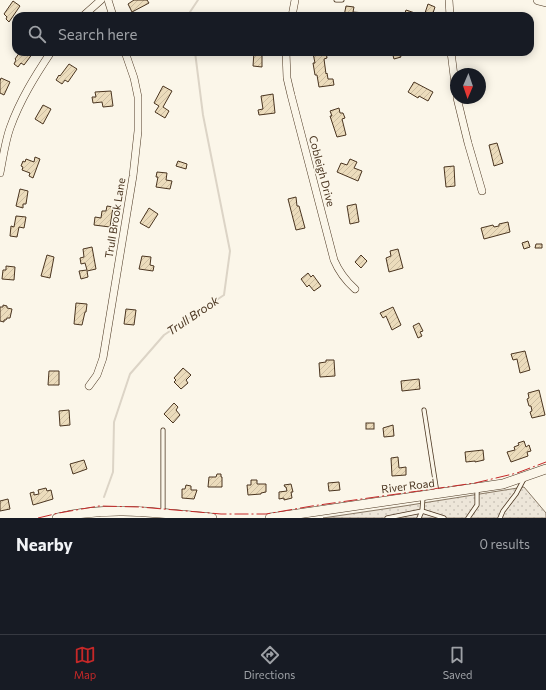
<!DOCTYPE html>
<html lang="en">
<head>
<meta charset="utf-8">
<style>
	:root { --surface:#171b24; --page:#242831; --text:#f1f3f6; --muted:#9ea1a6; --line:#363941; --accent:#c62828 }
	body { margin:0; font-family:Commissioner,sans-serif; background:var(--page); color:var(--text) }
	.compass { position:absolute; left:450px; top:68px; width:36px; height:36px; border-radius:50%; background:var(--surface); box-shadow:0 2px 10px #0003; rotate:182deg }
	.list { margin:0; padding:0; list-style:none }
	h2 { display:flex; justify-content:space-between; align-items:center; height:52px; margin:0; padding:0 16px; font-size:17px }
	h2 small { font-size:13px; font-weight:400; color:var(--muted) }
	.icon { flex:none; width:22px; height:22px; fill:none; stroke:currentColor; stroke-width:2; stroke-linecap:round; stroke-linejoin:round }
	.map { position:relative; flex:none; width:546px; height:518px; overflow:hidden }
	.search { position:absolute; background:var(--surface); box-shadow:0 2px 10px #0003; left:12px; right:12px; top:12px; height:44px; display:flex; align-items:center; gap:10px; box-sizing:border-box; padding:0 14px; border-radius:12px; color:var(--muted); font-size:15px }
	.sheet { height:116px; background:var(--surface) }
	nav { display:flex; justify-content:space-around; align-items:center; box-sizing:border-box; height:56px; border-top:1px solid var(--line); background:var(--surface); font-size:11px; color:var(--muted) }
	nav a { display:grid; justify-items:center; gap:2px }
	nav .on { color:var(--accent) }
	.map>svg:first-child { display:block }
	.grass { fill:url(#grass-dots); stroke:#887966 }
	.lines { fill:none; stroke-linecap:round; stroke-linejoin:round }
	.stream { stroke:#dcd4c6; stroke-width:2 }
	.building { fill:url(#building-hatch); stroke:#4a3520 }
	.lane-casing { stroke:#4a3520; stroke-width:5 }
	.street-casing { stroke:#4a3520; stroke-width:8 }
	.secondary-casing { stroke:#4a3520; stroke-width:10 }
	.lane { stroke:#fbf6e9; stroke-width:3.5 }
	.street { stroke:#fbf6e9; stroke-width:7 }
	.secondary { stroke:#fbf6e9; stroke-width:9 }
	.power { stroke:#c62828; stroke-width:1; stroke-dasharray:14 3 2 3; stroke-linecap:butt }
	.labels { text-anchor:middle; stroke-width:3; stroke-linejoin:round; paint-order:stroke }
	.street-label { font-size:11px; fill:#4a3520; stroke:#fbf6e9 }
	.water-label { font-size:12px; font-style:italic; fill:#4a3520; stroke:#fbf6e9 }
</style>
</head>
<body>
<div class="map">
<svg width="546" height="518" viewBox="0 0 546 518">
	<defs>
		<pattern id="grass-dots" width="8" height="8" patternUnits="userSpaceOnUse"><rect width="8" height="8" fill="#ede6d9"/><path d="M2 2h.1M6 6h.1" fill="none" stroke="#cdc6ba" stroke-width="1.8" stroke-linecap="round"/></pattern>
		<pattern id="building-hatch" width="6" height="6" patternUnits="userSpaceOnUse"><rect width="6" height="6" fill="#ecdcbc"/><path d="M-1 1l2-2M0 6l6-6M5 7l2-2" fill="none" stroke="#ccbda1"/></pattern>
	</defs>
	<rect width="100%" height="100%" fill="#fbf6e9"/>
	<!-- grass -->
	<path class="grass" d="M524 487 546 513V518H323L404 506Z"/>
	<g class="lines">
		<!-- stream -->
		<g class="stream">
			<path d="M191 16 190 12 198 0"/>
			<path d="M104 497 113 472 114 422 130 374 164 335 224 295 230 251 203 115 195 52"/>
		</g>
	</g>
	<!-- building -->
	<g class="building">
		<path d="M134 0H147L149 3 132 12 128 4Z"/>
		<path d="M13 1 20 6 9 22 6 19 7 17 4 14Z"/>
		<path d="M428 4 435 7 433 13 436 14 435 16H424Z"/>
		<path d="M346 6 354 7 353 12 365 13V16H344Z"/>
		<path d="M406 10 418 14 417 16H404Z"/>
		<path d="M20 52 33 53 24 65 21 63 18 67 14 64 16 60 15 59Z"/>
		<path d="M254 52H262V67L253 66Z"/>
		<path d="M326 52 327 58 324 59 326 74 327 73 328 79H333L334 85 319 87 317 75H315L313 63H315L313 53Z"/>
		<path d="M392 52H399L401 57 394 59Z"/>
		<path d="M69 64 77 69 68 82 65 80 62 84 56 80 59 75 60 76Z"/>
		<path d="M1 78 10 82 4 95 0 93V81Z"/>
		<path d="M414 82 433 92 428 101 419 96 418 98 408 92Z"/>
		<path d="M163 86 172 91 163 107 169 111 165 118 155 112 159 106 154 103Z"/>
		<path d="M111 91 113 106 103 107 102 102 93 103 92 97H96L95 92Z"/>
		<path d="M273 94 275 113 259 115 258 110 263 109 261 96Z"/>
		<path d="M43 105 51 109 43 124 35 119Z"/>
		<path d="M339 108 340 113H343L345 118 342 119 346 135 337 137 330 116H332L330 111Z"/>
		<path d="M497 143 503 163 494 166 489 145Z"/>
		<path d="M35 157 40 159 33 178 29 176 30 173 22 170 23 167 21 166 23 161 25 162 26 159 34 162Z"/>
		<path d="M350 159 357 162 354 168 362 171 358 181 337 172 341 163 347 165Z"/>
		<path d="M178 161 187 164 186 169 176 166Z"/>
		<path d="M454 166 455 186 446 187 444 167Z"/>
		<path d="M157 172 167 173 166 180 172 181 170 189 156 187 158 177H156Z"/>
		<path d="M20 189 28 191 26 204H23V208L16 206Z"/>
		<path d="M296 197 297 206H299L305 228 296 230 288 199Z"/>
		<path d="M356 204 359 222 350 224 347 206Z"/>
		<path d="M107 206 113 207 110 227 94 225 95 217 101 218 102 211H106Z"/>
		<path d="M149 208 158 214 149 228 140 223Z"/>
		<path d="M16 216 26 217 24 228 19 227 17 237 10 236 11 226 14 227Z"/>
		<path d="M508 222 510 232 484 239 481 228 493 225 494 227 499 226V224Z"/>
		<path d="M528 241 530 247 524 249 522 243Z"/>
		<path d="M536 244H542V248H535Z"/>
		<path d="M92 247 96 269 87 271 88 277 81 279 79 271 87 270 85 263 81 264 80 258 84 257 83 249Z"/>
		<path d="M398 249 403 268 389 272 386 258 391 256 390 251Z"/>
		<path d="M47 255 54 257 50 278 41 276Z"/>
		<path d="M361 255 367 261 361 268 355 262Z"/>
		<path d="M142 256 151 257 150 265 154 266 153 271 139 269Z"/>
		<path d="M6 266 15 267 14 280 2 279 3 270H6Z"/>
		<path d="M308 273 311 277 313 275 321 286 314 291 309 285 307 287 301 279Z"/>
		<path d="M76 303 87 304 86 312H85L82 325 74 324Z"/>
		<path d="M3 305 7 306V308L12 309 10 318H7L6 320H4V322L0 321V307H3Z"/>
		<path d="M393 307 401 325 392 330 386 316 383 318 380 313Z"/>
		<path d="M126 309 136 310 134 325 124 324Z"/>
		<path d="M419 323 423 331 420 332 422 336 418 338 413 326Z"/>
		<path d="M525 351 530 370 520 373 517 359 513 360 511 354Z"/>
		<path d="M326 360H334L335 376 320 377 319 363 326 362Z"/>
		<path d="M183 368 191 375 186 380 188 383 181 389 174 382 176 380 174 378Z"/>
		<path d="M49 371H59V385H48Z"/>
		<path d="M419 379 420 389 402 391 401 381Z"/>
		<path d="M539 390 545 415 532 418 530 412 532 411 531 406H529L527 399 529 398 528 393Z"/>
		<path d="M174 403 178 407 176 410 180 415 173 423 164 414Z"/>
		<path d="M69 410 70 425 60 426 59 411Z"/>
		<rect x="366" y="423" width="8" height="6"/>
		<path d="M393 425 394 436 384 437 383 428Z"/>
		<path d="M524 441 526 447 529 445 531 451 527 452 528 456 511 462 507 452 515 450 514 447 519 445 518 443Z"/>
		<path d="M483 450 484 460 475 462V461L466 462 465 452Z"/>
		<path d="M398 457 399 468 406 467V475L392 476 391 458Z"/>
		<path d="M84 460 87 469 73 474 70 464Z"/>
		<path d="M217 474H221V477H222V487H208L209 477H216Z"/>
		<path d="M251 480H257V484H266V492L261 493V494L248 495 247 485H251Z"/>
		<path d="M339 482 340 490 329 491 328 483Z"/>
		<path d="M291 484 293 492H291L292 498 284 500V498L279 499V492L287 491 286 487H285L284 485Z"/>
		<path d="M186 485 191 486V490H197L194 499 182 498V489H185Z"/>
		<path d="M46 488 47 491 51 490 53 499 33 505 30 493 34 492V495L39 494 38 490Z"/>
		<path d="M8 499 10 509 0 511V501Z"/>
	</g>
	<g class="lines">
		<!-- lane casing -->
		<g class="lane-casing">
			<g id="lane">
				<path d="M336 0H342"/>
				<path d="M424 410 437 493"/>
				<path d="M163 430V513"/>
				<path d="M387 518 422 511 444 518"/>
				<path d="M419 518 422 511 423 497"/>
				<path d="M468 518 477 505V489"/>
				<path d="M500 518 503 511 516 494 524 479"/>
			</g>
		</g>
		<!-- street casing -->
		<g class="street-casing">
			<g id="street">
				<path d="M108 0 113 16"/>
				<path d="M449 0 450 16"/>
				<path d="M83 16 101 0"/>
				<path d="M292 16 295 0"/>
				<path d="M286 52 287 78 291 95 334 260C339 272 345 280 355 289"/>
				<path d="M451 52 456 92"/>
				<path d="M457 98 468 143 482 191"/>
				<path d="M0 173C3 158 5 142 10 128 20 100 35 76 51 52"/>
				<path d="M89 386 97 375 103 358 133 176 138 131V97L134 78 125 52"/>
			</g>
		</g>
		<!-- secondary casing -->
		<g class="secondary-casing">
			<g id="secondary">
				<path d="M538 0 546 2"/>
				<path d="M57 518C110 505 158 513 212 518"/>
				<path d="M270 518 503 484 546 469"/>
			</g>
		</g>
		<!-- lane -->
		<use href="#lane" class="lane"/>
		<!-- street -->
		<use href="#street" class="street"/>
		<!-- secondary -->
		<use href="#secondary" class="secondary"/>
		<!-- power -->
		<path class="power" d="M38 518 59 513 99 506 140 507 221 514H266L312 506 475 483 517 473 546 462"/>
	</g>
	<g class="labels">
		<!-- street labels -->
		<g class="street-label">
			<text transform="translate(322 171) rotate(75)" y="4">Cobleigh Drive</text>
			<text transform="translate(115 218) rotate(-81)" y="4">Trull Brook Lane</text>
			<text transform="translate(408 486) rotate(-7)" y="4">River Road</text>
		</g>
		<!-- water labels -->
		<g class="water-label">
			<text transform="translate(193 316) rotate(-34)" y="4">Trull Brook</text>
		</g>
	</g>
</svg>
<svg class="compass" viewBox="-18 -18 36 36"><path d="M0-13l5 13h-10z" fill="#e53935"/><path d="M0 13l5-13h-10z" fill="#9ea1a6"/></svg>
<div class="search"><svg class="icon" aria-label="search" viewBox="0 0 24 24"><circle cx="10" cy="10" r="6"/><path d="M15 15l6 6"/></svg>Search here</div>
</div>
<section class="sheet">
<h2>Nearby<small>0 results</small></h2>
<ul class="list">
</ul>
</section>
<nav>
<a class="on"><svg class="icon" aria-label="map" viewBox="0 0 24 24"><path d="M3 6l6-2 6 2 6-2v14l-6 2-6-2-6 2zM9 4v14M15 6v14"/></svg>Map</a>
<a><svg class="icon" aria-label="directions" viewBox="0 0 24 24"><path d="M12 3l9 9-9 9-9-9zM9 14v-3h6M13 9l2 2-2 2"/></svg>Directions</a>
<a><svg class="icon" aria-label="saved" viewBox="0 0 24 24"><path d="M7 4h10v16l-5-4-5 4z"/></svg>Saved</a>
</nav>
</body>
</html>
